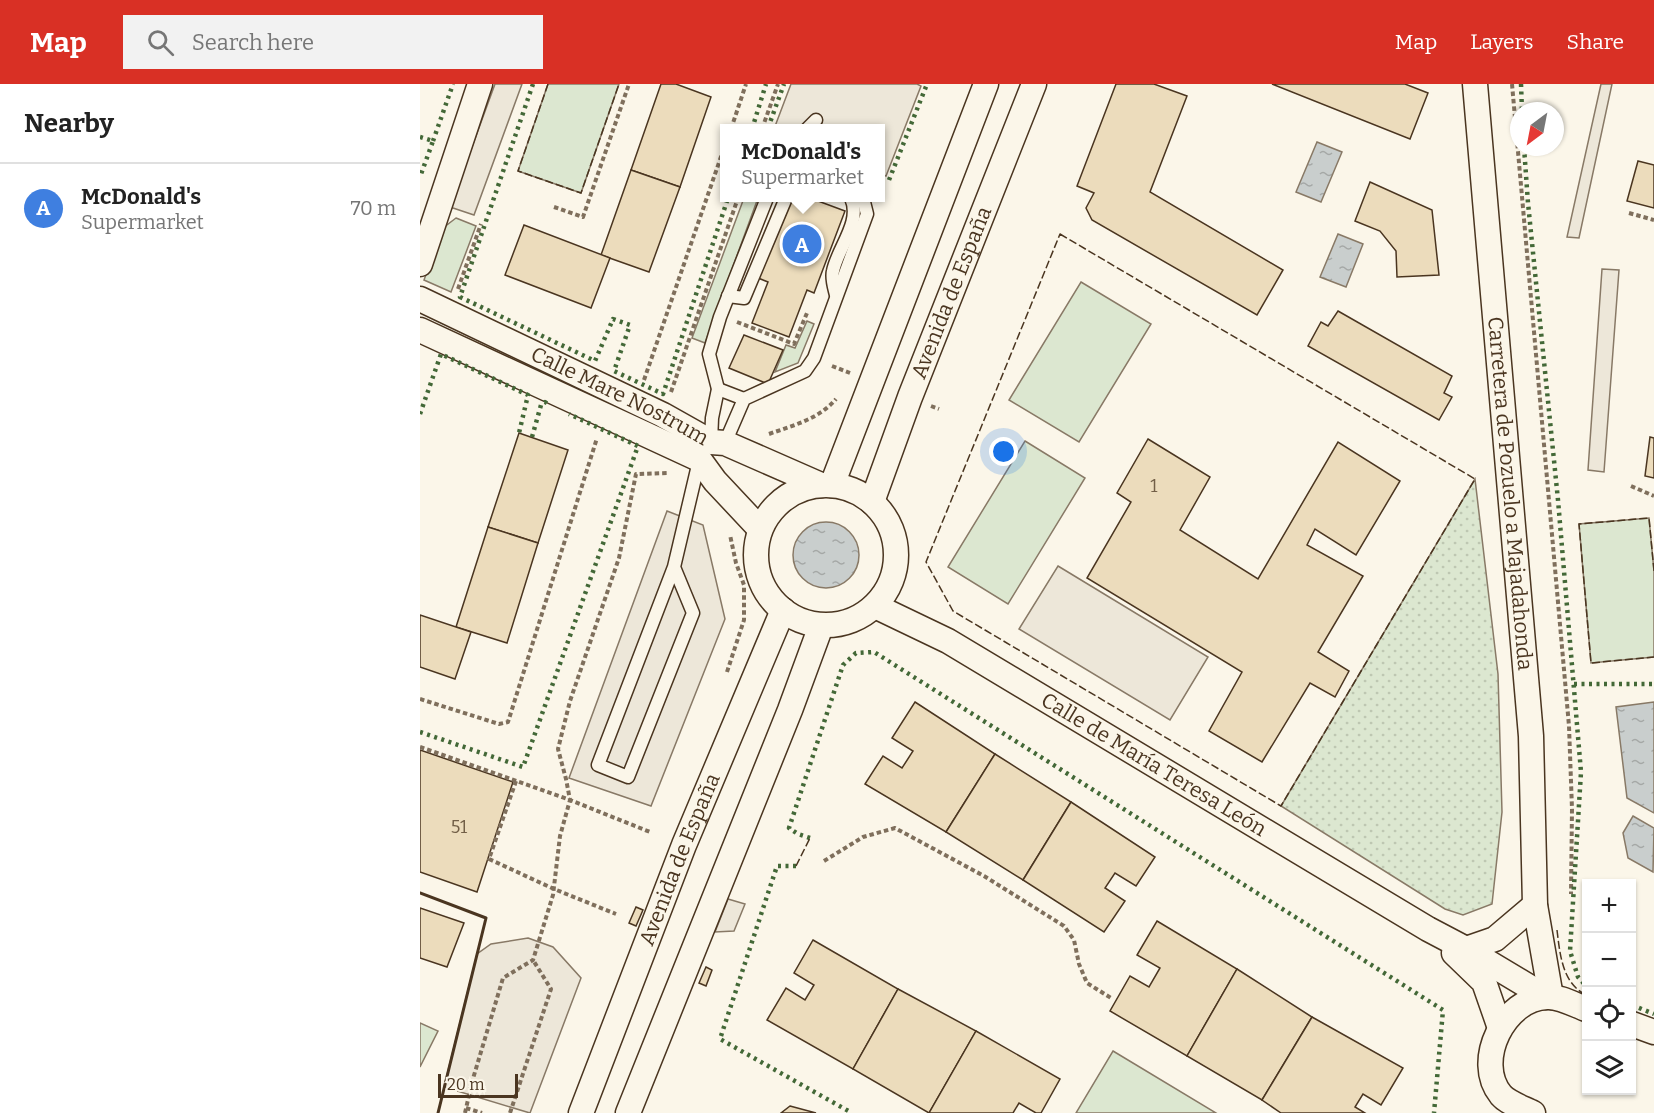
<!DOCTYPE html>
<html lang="en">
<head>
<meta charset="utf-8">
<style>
	:root { --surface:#fff; --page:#f2f2f2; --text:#222; --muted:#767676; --line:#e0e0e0; --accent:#d93025 }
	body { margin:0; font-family:Bitter,serif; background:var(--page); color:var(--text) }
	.controls { position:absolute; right:18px; bottom:18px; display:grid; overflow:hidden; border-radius:0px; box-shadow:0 2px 4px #0004 }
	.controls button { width:54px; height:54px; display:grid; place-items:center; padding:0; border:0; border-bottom:2px solid var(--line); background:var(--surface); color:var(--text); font:30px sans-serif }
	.compass { position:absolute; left:1090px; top:18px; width:54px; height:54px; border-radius:50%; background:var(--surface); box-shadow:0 2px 4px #0004; rotate:212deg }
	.scale { position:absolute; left:18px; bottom:15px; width:80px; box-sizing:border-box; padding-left:6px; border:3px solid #4a3520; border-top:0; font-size:16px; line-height:21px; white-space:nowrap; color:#4a3520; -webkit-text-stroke:4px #fbf6e9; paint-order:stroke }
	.you { position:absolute; left:584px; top:368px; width:21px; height:21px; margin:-15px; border:4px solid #fff; border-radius:50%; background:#1a73e8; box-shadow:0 0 0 9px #1a73e833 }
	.badge { display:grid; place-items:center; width:39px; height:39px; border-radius:50%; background:var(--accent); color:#fff; font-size:20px; font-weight:700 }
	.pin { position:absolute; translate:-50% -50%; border:3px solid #fff; box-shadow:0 2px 6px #0006 }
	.popup { position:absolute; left:300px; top:40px; width:165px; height:78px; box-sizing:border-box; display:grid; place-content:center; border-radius:0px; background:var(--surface); filter:drop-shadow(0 2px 4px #0005); font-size:20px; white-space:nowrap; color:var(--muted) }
	.popup b { font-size:22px; color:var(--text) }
	.popup::after { content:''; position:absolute; left:50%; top:100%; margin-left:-12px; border:12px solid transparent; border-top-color:var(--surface) }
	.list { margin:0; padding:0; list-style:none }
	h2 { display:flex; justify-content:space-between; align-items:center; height:78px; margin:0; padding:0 24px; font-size:26px }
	h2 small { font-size:20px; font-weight:400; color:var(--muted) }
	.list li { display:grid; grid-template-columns:39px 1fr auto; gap:18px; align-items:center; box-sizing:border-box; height:90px; padding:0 24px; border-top:2px solid var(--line) }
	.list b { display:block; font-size:22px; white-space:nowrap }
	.list p { margin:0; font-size:20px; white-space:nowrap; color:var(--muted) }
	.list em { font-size:20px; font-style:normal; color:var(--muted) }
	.icon { flex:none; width:33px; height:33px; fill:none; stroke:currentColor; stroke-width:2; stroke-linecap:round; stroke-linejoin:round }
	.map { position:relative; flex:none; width:1234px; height:1029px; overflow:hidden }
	header { display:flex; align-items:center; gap:36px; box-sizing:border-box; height:84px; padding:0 30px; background:var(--accent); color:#fff }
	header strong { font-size:28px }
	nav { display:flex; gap:33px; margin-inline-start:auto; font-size:21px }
	.search { width:420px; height:54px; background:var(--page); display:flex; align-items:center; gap:15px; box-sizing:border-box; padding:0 21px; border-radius:0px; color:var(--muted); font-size:22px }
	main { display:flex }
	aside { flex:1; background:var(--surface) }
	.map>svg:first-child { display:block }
	.grass { fill:#dce7d0; stroke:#887966; stroke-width:1.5 }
	.park { fill:url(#park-dots); stroke:#887966; stroke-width:1.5 }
	.parking { fill:#ede7d9; stroke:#887966; stroke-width:1.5 }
	.water { fill:url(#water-ripples); stroke:#887966; stroke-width:1.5 }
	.building { fill:#ecdcbc; stroke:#4a3520; stroke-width:1.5 }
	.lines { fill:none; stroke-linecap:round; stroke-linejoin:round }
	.service-casing { stroke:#4a3520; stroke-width:15 }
	.minor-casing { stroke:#4a3520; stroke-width:27 }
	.path { stroke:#7f6f5c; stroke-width:4; stroke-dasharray:4.5 3; stroke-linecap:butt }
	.service { stroke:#fbf6e9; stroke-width:12 }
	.minor { stroke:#fbf6e9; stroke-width:24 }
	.hedge { stroke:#436837; stroke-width:4.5; stroke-dasharray:3 4.5; stroke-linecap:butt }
	.fence { stroke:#4a3520; stroke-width:1.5; stroke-dasharray:8 3; stroke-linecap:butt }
	.wall { stroke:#4a3520; stroke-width:3 }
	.labels { text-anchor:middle; stroke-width:4.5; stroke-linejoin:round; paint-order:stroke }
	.number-label { font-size:18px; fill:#725f47 }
	.street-label { font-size:21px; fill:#4a3520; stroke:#fbf6e9 }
</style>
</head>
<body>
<header>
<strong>Map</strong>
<div class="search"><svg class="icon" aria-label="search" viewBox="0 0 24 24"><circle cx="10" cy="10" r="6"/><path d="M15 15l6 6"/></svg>Search here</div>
<nav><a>Map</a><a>Layers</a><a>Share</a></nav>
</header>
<main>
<aside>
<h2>Nearby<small></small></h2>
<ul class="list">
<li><span class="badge" style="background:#3f7fe0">A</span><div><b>McDonald's</b><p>Supermarket</p></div><em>70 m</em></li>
</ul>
</aside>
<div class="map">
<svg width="1234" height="1029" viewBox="0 0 1234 1029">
	<defs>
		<pattern id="park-dots" width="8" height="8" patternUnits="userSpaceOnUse" patternTransform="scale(1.5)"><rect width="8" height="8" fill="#dce7d0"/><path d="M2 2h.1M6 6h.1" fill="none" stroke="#bec7b2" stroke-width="1.8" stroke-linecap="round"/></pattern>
		<pattern id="water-ripples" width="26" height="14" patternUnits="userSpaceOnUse" patternTransform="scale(1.5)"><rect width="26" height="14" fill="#c9cecd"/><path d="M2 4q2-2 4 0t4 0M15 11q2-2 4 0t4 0" fill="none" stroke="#a5a8a6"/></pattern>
	</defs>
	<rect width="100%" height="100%" fill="#fbf6e9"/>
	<!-- grass -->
	<g class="grass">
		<path d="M128 0H199L161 109 98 87Z"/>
		<path d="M324 114H338L285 259 272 254Z"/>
		<path d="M36 134 56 142 31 208 4 196 23 144Z"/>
		<path d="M661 198 731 240 659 358 589 316Z"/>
		<path d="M387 237 394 240 378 279 355 288 366 261 375 264Z"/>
		<path d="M605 357 665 394 588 520 528 483Z"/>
		<path d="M1229 434 1234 487V573L1171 579 1159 440Z"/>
		<path d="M0 939 18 947 0 983Z"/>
		<path d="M693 967 796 1029H656Z"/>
	</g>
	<!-- park -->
	<path class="park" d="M1055 395 1078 590 1082 728 1072 820 1043 831 1025 825 861 722Z"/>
	<!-- parking -->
	<g class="parking">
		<path d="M75 0H102L54 131 30 123Z"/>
		<path d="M371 0H497L501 2 466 92 460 90V45H354Z"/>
		<path d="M1181 0H1192L1159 154 1147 153Z"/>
		<path d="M1182 185 1199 186 1184 388 1168 386Z"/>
		<path d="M247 427 283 441 305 535 231 722 149 694Z"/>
		<path d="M638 482 788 573 750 636 599 545Z"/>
		<path d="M308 815 325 820 314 847 295 848Z"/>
		<path d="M108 854 133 863 161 894 110 1029 24 1003 57 870 71 860Z"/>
	</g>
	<!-- water -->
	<g class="water">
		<path d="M897 58 922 68 901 118 876 108Z"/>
		<path d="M918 150 943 160 926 203 900 193Z"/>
		<circle cx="406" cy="471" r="33"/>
		<path d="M1234 618V729L1207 714 1196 623Z"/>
		<path d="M1213 732 1234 744 1233 788 1208 774 1203 749Z"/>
	</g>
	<!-- building -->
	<g class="building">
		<path d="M241 0H256L291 13 260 103 211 86Z"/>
		<path d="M696 0H734L767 12 730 108 863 186 837 231 672 136 666 124 674 109 657 102Z"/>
		<path d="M852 0H985L1008 9 990 55Z"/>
		<path d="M1218 77 1234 81V124L1207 117Z"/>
		<path d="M211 86 260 103 229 188 181 171Z"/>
		<path d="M950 98 1012 126 1019 191 977 193 976 167 960 147 935 137Z"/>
		<path d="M382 114H390L425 127 394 209 387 206 369 253 332 239 348 198 338 194 368 115 380 119Z"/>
		<path d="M104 141 190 174 171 224 85 191Z"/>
		<path d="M918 227 1032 292 1024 309 1032 313 1019 336 888 262 901 238 908 242Z"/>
		<path d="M324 251 363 266 348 300 309 284Z"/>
		<path d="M99 349 148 366 118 459 68 443Z"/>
		<path d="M1230 353 1234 354V394L1225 392Z"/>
		<path d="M728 355 790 393 760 446 838 495 918 358 980 397 936 471 895 445 887 461 943 492 898 568 929 587 915 613 890 599 842 678 789 647 822 588 667 494 711 418 697 409Z"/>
		<path d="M68 443 118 459 87 559 36 543Z"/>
		<path d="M0 531 51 548 35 595 0 583Z"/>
		<path d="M495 618 575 670 526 748 445 700 463 672 482 684 493 667 472 654Z"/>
		<path d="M0 666 93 698 57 808 0 788Z"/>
		<path d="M575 670 651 718 603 796 526 748Z"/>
		<path d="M651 718 735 773 716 802 695 789 685 804 705 817 684 848 603 796Z"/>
		<path d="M216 823 223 826 216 842 209 839Z"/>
		<path d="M0 824 44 839 27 883 0 874Z"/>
		<path d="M737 837 817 885 767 972 690 927 710 892 729 903 740 884 717 871Z"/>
		<path d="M393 856 478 905 433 985 347 936 366 904 385 916 394 901 374 889Z"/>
		<path d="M286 883 292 886 286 902 279 899Z"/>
		<path d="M817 885 892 933 842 1016 767 972Z"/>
		<path d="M478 905 556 947 509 1029 433 985Z"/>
		<path d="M892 933 983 984 961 1021 943 1010 935 1023 945 1029H861L842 1016Z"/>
		<path d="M556 947 640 995 621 1029H616L599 1019 593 1029H509Z"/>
		<path d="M370 1022 396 1029H361Z"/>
	</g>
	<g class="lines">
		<!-- service casing -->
		<g class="service-casing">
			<g id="service">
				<path d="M387 45 396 36"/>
				<path d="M416 211C414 203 411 194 413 187 418 163 442 138 431 114"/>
				<path d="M308 212 324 214 366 114"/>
				<path d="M298 305 324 315"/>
				<path d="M291 358 292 334 298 305 289 270 300 233 347 114"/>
				<path d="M305 359 324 315 385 287 394 274 447 130 443 114"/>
				<path d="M254 483 273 529 208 693 178 681 254 483 279 377"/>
			</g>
		</g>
		<!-- minor casing -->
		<g class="minor-casing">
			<g id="minor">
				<path id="s1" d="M1055 0 1111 652 1115 821 1131 913"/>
				<path d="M0 180 60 0"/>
				<path id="s2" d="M0 215 243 331 291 358 305 359 401 401"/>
				<path d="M0 246 279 375 295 397 340 445"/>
				<circle cx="406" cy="471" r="70"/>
				<path d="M412 401 566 0"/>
				<path id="s3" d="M452 418 490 313 614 0"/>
				<path id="s4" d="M455 522 528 557 1008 845 1046 865 1126 913"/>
				<path d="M1046 865 1075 855 1115 821"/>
				<path d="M1034 869 1064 898 1080 944"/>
				<path d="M1212 940 1234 948"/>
				<path id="s5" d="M161 1029 264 761 363 526"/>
				<path d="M208 1029 370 626 401 542"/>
				<path d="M1113 1029C1103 1024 1088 1019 1081 1011 1053 977 1085 914 1127 913 1139 912 1155 921 1166 925"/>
			</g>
		</g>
		<!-- path -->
		<g class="path">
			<path d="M1092 0 1149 642 1152 725 1151 810"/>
			<path d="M311 45 326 0"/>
			<path d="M342 45 358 0"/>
			<path d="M134 123 163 133 209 0"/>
			<path d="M1209 129 1234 136"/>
			<path d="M38 205 61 140"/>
			<path d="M317 238 374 260 387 229"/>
			<path d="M412 282 430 289"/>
			<path d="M224 296 304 64"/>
			<path d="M251 308 318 114"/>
			<path d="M511 322 519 325"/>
			<path d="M349 350C374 341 399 335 416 315"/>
			<path d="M1211 402 1234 412"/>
			<path d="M307 588 324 536V501L316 479 310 451"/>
			<path d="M0 615 79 640 88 638 177 354"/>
			<path d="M0 663 150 716 230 748"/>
			<path d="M96 697 69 775 134 805 196 830"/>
			<path d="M404 777 443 753 475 744 564 792 644 842 654 856 659 880 667 899 691 914"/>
			<path d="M46 1024 62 1029"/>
			<path d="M45 1029 52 998 83 894 113 876 133 811 140 752 150 716 146 695 138 665 150 617 199 474 216 390 247 389"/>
			<path d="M90 1029 131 905 113 876"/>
		</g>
		<!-- service -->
		<use href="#service" class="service"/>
		<!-- minor -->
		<use href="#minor" class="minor"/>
		<!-- hedge -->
		<g class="hedge">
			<path d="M113 0 40 213 175 277 193 235 210 241 194 287 243 310 308 114"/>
			<path d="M1101 0 1102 27"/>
			<path d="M348 44 364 0"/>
			<path d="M332 45 346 0"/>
			<path d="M0 53 13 57 0 93"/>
			<path d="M13 57 33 0"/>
			<path d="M1104 63 1108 119 1138 416 1161 688 1150 867 1158 893 1166 902"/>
			<path d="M469 96 507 0"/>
			<path d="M0 330 21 270 108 311 99 349"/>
			<path d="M112 353 121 321 125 318 128 320"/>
			<path d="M1154 600H1234"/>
			<path d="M0 648 103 683 218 362 149 330"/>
			<path d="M390 754 378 750 369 744 423 581 436 569 454 568 1023 926 1014 1029"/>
			<path d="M376 782H357L300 955 432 1029"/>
			<path d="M1212 921 1234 930"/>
		</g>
		<!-- fence -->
		<g class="fence">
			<path d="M128 0 98 87 161 109 199 0"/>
			<path d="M640 150 1055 395 861 722 533 527 506 478Z"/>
			<path d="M1234 487 1229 434 1159 440 1171 579 1234 573"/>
			<path d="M376 782 390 754"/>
			<path d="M1137 846C1140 870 1142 899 1166 911"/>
		</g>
		<!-- wall -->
		<path class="wall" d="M0 809 66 834 18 1029"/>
	</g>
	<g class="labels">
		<!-- number labels -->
		<g class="number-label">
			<text x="734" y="408">1</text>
			<text x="39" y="749">51</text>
		</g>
		<!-- street labels -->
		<g class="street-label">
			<text dy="7" stroke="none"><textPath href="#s3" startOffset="224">Avenida de España</textPath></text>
			<text dy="7" stroke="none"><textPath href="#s2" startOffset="222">Calle Mare Nostrum</textPath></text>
			<text dy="7" stroke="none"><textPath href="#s1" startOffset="411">Carretera de Pozuelo a Majadahonda</textPath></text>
			<text dy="7" stroke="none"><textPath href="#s4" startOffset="321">Calle de María Teresa León</textPath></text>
			<text dy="7" stroke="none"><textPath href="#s5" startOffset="272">Avenida de España</textPath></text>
		</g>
	</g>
</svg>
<div class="controls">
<button>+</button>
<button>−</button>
<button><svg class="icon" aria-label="locate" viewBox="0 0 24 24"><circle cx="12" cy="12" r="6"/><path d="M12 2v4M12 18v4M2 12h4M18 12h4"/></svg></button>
<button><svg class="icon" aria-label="layers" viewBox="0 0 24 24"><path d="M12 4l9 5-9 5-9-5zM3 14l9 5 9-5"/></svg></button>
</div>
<svg class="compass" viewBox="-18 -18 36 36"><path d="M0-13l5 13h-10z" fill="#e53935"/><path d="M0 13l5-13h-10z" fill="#767676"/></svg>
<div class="scale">20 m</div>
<div class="you"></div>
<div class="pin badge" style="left:382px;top:160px;background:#3f7fe0">A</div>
<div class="popup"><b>McDonald's</b>Supermarket</div>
</div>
</main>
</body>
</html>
